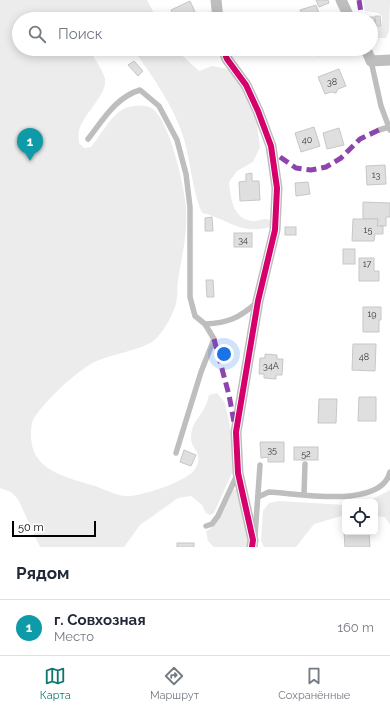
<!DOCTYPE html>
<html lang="ru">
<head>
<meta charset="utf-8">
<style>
	:root { --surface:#fff; --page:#f6f6f7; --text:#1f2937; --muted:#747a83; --line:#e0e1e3; --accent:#0f766e }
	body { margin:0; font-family:Raleway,sans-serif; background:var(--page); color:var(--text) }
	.controls { position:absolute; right:12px; bottom:12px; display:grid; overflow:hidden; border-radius:6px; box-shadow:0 2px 10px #0003 }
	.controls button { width:36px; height:36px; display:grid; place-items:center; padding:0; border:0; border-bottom:1px solid var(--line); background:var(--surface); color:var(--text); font:20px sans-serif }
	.scale { position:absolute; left:12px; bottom:10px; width:84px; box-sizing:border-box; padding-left:4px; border:2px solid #000; border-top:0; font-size:11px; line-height:14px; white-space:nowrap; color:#000; -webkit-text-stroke:3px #fff; paint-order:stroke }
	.you { position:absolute; left:224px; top:354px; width:14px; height:14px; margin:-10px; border:3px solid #fff; border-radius:50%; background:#1a73e8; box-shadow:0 0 0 6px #1a73e833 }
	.badge { display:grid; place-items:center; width:26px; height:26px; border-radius:50%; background:var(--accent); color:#fff; font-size:13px; font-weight:700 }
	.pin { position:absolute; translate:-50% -33px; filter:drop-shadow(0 1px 2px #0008) }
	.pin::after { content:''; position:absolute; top:21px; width:14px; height:12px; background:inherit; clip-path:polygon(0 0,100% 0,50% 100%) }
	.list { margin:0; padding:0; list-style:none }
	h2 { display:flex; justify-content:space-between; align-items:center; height:52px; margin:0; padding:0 16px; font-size:17px }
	h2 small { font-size:13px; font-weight:400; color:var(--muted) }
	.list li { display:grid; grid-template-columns:26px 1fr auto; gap:12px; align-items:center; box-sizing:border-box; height:56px; padding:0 16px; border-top:1px solid var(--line) }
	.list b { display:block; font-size:15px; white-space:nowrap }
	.list p { margin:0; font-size:13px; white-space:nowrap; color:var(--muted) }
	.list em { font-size:13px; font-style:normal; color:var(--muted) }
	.icon { flex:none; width:22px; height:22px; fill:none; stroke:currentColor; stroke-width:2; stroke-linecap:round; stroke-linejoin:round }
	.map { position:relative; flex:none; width:390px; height:547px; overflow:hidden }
	.search { position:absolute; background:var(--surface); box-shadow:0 2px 10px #0003; left:12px; right:12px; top:12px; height:44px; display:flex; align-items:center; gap:10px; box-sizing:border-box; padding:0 14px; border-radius:22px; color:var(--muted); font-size:15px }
	.sheet { height:108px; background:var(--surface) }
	nav { display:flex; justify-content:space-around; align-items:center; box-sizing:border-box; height:56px; border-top:1px solid var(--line); background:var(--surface); font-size:11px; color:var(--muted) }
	nav a { display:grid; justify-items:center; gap:2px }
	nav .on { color:var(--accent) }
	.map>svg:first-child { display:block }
	.green { fill:#ececec }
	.building { fill:#dfdfdf; stroke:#c7c7c7 }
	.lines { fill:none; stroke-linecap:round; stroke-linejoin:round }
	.lane { stroke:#bebebe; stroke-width:5.5 }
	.street { stroke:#bebebe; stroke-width:11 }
	.quiet { stroke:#8e44ad; stroke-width:5; stroke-dasharray:10 5; stroke-linecap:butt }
	.cycleway-casing { stroke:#fff; stroke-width:8 }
	.cycleway { stroke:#d6006c; stroke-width:6 }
	.labels { text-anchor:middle; stroke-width:3; stroke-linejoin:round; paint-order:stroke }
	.number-label { font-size:9px; fill:#383838 }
</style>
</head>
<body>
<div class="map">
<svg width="390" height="547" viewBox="0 0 390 547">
	<rect width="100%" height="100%" fill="#fff"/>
	<!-- green -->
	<g class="green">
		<path d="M0 0H147L157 19H19V49H89C94 59 102 68 105 79 108 94 83 114 79 131 78 134 79 139 79 143L84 148 91 147C100 136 109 119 120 111 128 105 145 103 153 109 170 123 184 185 186 207 188 233 182 255 178 280 177 289 178 299 175 307 170 320 163 333 152 342 142 349 110 355 97 361 79 368 45 401 34 418 32 421 31 428 31 432 29 471 66 477 95 486 104 489 115 495 125 496 140 497 187 482 195 469 205 453 190 449 191 437 191 425 198 419 204 409 206 405 208 400 209 395L217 393 225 403 231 431 232 464V473L214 513 210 515 206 513 202 505 191 496 178 498 140 525 124 547H40L18 499 11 492 0 488Z"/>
		<path d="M363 0H390L389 31 386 38H378L374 35 373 28 382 26V16L378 13 365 11Z"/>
		<path d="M133 49H175L199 71 212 66 228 69 246 93 257 124 260 147 253 162 237 171 229 182C231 198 232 218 252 221 259 222 263 217 270 220L271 227C239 235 231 220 202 213 192 190 191 163 184 139 174 106 153 77 133 49Z"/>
		<path d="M236 489 248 538 247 547H214L208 541 206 531C221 524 226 504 233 490Z"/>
		<path d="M390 490V525L385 517 375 516V502H367Z"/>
		<path d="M279 501 345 505V515L314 524 296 547H264L261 541 263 511 269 503Z"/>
	</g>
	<!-- building -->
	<g class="building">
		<path d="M316 0H328L329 3 319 7Z"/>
		<path d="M190 1 196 14 187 19H175L171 10Z"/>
		<path d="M316 5 321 19H304L300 10Z"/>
		<path d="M334 16 336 19H325Z"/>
		<path d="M375 16H380L381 26H376Z"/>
		<path d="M369 17H374L375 25H371Z"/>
		<path d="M315 49H332V51L318 56Z"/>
		<path d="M134 61 143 71 138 76 128 65Z"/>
		<path d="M339 69 346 86 338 89 336 93 331 92 325 94 318 77Z"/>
		<path d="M314 127 320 146 301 152 295 133Z"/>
		<path d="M339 128 344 145 327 149 323 133Z"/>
		<path d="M385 165 386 184 367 185 366 166Z"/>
		<path d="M252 173V181H259L260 200 240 201 239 182 246 181V174Z"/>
		<path d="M308 182 310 194 296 196 295 183Z"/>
		<path d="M363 202 390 203V217H386V226H377L378 219H363Z"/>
		<path d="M212 217 213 231H205V218Z"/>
		<path d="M353 219H378L377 226H383V234H375L374 241H352Z"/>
		<rect x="285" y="227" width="11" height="8"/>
		<rect x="234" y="233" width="18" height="14"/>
		<rect x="343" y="249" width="12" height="15"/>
		<path d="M359 258H374V271H379V281H359Z"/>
		<path d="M206 280H213L214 297H207Z"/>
		<path d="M363 307H381V320H379V332H363Z"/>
		<path d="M353 344H376L375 371 352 370Z"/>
		<path d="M265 354 277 355V359H283L282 375H276V379L264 378V374H259L260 358H265Z"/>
		<path d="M359 397H376V421H358Z"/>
		<path d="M319 399H337L336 423H318Z"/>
		<path d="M260 442H284V462H268V457L261 458Z"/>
		<rect x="294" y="447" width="24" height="13"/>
		<path d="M184 450 196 455 191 466 180 462Z"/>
		<path d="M344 531 369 532 370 547H345Z"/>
		<rect x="177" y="543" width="17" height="4"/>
	</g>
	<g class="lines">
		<!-- lane -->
		<g class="lane">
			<path d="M371 61 381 106 390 130"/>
			<path d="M379 130 389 127"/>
			<path d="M88 139C103 120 116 97 140 90L159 106 177 140 186 174 190 207V297L195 316 205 324 214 339 201 372 176 453"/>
			<path d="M205 324C228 323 239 318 256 303"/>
			<path d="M304 494 305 464"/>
			<path d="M258 497 269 492C297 493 381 510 390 472"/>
			<path d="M206 526 212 524 218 516 237 475"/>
			<path d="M255 536 260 465"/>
		</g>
		<!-- street -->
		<g class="street">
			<path d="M216 0 218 19"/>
			<path d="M341 0 350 19"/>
			<path d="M223 49 227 59 246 85 258 111 271 146 277 188 275 230 258 301 236 432 238 473 253 540 252 547"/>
			<path d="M366 49 371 61 390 60"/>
		</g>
		<!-- quiet -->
		<g class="quiet">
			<path d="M359 0 362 19"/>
			<path d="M280 157 296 168 311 170 326 167 341 158 360 139 379 130"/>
			<path d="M214 339 229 395 234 422"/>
		</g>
		<!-- cycleway casing -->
		<g class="cycleway-casing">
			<path id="cycleway" d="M223 49 227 59 246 85 258 111 271 146 277 188 275 230 258 301 236 432 238 473 253 540 252 547"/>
		</g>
		<!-- cycleway -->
		<use href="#cycleway" class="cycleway"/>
	</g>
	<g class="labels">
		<!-- number labels -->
		<g class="number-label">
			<text x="332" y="85">38</text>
			<text x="307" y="143">40</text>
			<text x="376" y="178">13</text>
			<text x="368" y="233">15</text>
			<text x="243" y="243">34</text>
			<text x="367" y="267">17</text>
			<text x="372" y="317">19</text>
			<text x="364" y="360">48</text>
			<text x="271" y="369">34А</text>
			<text x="272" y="453">35</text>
			<text x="306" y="457">52</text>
		</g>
	</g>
</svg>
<div class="controls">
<button><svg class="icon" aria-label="locate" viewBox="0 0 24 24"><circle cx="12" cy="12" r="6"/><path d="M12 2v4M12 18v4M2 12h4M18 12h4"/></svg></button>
</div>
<div class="scale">50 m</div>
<div class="you"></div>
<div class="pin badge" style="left:30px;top:161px;background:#0f9aa8">1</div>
<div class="search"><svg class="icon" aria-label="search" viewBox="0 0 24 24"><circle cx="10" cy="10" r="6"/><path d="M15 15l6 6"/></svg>Поиск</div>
</div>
<section class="sheet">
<h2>Рядом<small></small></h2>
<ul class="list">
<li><span class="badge" style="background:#0f9aa8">1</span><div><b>г. Совхозная</b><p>Место</p></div><em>160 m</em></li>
</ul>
</section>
<nav>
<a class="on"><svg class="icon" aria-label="map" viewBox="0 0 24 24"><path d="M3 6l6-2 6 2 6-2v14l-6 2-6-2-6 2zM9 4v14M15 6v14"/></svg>Карта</a>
<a><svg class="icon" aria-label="directions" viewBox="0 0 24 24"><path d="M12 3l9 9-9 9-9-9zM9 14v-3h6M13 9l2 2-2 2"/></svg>Маршрут</a>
<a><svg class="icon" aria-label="saved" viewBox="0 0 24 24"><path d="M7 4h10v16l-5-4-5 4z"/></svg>Сохранённые</a>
</nav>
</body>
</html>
